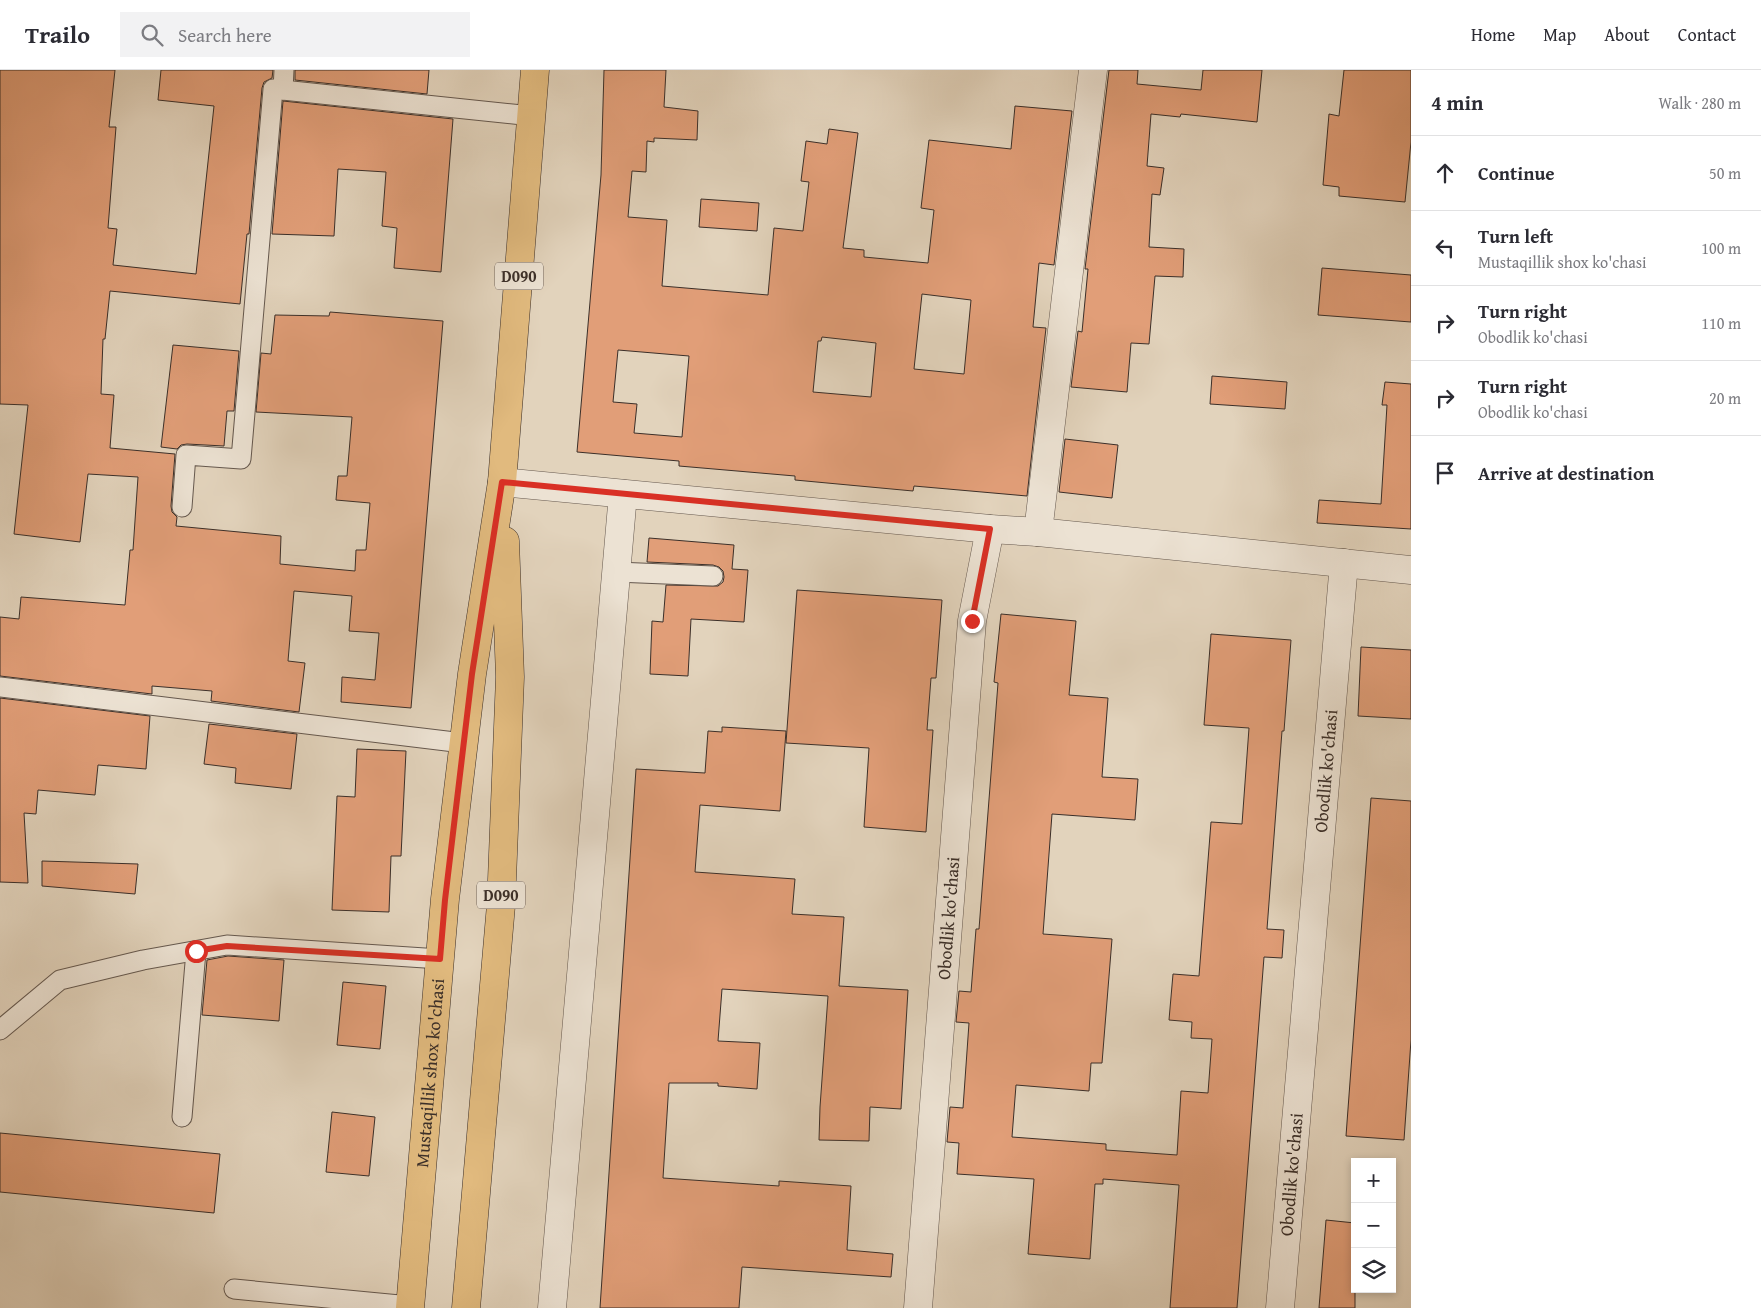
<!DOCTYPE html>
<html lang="en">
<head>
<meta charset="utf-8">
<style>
	:root { --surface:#fff; --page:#f2f2f3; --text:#2b2b33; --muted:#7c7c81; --line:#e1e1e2 }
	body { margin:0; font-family:"Gentium Book Plus",serif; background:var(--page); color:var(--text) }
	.controls { position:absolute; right:15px; bottom:15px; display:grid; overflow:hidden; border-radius:0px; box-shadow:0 2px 8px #0003 }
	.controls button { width:45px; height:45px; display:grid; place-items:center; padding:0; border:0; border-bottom:1px solid var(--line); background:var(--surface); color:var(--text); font:25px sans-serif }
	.stop { position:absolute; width:15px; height:15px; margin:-11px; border:4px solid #d93025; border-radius:50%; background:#fff }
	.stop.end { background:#d93025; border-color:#fff; box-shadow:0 1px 5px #0008 }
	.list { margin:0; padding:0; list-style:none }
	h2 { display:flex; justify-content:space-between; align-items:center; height:65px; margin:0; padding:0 20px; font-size:21px }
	h2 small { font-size:16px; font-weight:400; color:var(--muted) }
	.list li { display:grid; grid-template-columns:32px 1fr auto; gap:15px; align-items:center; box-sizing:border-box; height:75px; padding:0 20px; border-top:1px solid var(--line) }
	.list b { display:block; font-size:19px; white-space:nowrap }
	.list p { margin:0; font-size:16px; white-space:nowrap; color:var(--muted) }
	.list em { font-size:16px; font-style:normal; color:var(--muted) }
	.icon { flex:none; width:28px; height:28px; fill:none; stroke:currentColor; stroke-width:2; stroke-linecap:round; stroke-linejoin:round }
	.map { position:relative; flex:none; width:1411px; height:1238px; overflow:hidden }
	header { display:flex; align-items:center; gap:30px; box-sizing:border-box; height:70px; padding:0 25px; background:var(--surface); border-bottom:1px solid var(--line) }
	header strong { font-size:24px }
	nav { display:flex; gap:28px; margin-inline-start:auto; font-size:18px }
	.search { width:350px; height:45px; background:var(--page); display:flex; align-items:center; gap:12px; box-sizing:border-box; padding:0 18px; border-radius:0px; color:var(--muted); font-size:19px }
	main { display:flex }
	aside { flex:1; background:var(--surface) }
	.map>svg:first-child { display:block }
	.building { fill:#e19e78; stroke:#3b2f29; fill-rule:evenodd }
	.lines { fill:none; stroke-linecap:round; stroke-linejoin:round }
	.service-casing { stroke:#65584e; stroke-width:21 }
	.minor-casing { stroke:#65584e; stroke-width:29 }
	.primary-casing { stroke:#3b2f29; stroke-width:29 }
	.service { stroke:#ece2d3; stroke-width:19 }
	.minor { stroke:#ece2d3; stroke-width:28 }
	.primary { stroke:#e1ba7e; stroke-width:28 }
	.route { stroke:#d93025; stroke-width:6 }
	.labels { text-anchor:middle; stroke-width:4; stroke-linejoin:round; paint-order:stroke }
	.shield { fill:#ece2d3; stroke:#70655c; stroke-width:1 }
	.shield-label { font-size:16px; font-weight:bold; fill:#3b2f29 }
	.street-label { font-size:18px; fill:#3b2f29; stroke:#ece2d3 }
</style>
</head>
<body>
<header>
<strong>Trailo</strong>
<div class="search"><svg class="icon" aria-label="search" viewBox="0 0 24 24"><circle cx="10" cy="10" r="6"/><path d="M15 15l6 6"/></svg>Search here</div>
<nav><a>Home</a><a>Map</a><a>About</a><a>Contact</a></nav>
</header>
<main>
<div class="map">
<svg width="1411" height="1238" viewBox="0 0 1411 1238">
	<rect width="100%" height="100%" fill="#e2d3bc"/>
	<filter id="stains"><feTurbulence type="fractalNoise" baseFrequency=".004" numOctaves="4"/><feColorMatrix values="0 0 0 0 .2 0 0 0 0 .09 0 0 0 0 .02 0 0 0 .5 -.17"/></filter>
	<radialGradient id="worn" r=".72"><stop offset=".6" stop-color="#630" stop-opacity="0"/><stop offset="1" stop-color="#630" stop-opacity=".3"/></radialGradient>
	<!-- building -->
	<g class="building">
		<path d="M0 0H115L109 57H116L108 158 117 159 113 195 196 204 214 36 158 30 161 0H273L272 8 264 12 262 18 249 164H247L240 234 110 221 105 269H103L101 324 114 325 110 378 175 384 171 436 172 442 177 447 176 456 281 466 280 494 355 501 356 480H366L370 433 336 430 338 406H347L352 347 256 342 261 283 271 284 275 245 329 246 330 242 443 251 411 638 341 632 342 607 375 610 379 563 349 561 352 526 294 521 288 591 305 593 299 642 211 631 212 621 152 616V624L0 606V547L19 549 21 527 125 535 130 480H133L138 407 88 404 80 472 14 464 28 335 0 334Z"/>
		<path d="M295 0H429L427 24 295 10Z"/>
		<path d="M604 0H666L664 37 698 41 697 70 654 68V72L647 71 646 102 632 101 628 147 667 150 662 216 768 225 774 158 803 161 809 112 801 111 806 71 827 74 829 59 858 63 843 178 864 180V187L928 193 934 140 921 138 929 70 1011 79 1015 36 1072 41 1054 195 1039 193 1033 257 1046 258 1027 426 914 416 913 421 795 410V406L679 396V391L577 382 601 105ZM922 224 971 230 964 304 914 299ZM822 267 876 273 871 327 813 322 818 271H821ZM618 280 689 286 682 367 634 363 637 334 613 332Z"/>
		<path d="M1109 0H1138L1137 14 1201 20 1203 0H1262L1257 52 1181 44 1180 47 1151 44 1147 96 1164 98 1160 125 1152 124 1149 177 1184 179 1183 207 1155 206 1149 274 1131 273 1127 322 1071 317 1078 261 1082 262 1088 199H1085Z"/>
		<path d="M1344 0H1411V72L1405 132 1339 126V117L1323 115 1329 44 1339 46Z"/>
		<path d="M283 31 453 49 441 202 394 198 397 158 382 156 386 102 338 99 334 166 272 164Z"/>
		<path d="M701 129 759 133 757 161 699 157Z"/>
		<path d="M1322 198 1411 205V252L1318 245Z"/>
		<path d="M173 275 239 281 234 341H227L224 376 187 374 181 375 177 379 161 377Z"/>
		<path d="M1212 306 1287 312 1285 339 1210 334Z"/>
		<path d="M1385 312 1411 314V459L1317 453 1319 430 1381 434 1387 335H1382Z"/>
		<path d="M1065 369 1118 375 1112 428 1059 422Z"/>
		<path d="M649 468 734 475 732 499 748 500 744 552 691 549 688 606 650 604 652 551 663 552 666 515 718 516 723 512 724 507 723 501 719 497 713 495 647 492Z"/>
		<path d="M797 520 942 530 936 608H931L927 660H933L926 762 864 757 869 678 786 673Z"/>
		<path d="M1001 544 1076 551 1069 625 1108 628 1102 707 1138 709 1135 750 1052 744 1043 864 1112 869 1102 993H1091L1089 1021 1016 1015 1012 1067 1106 1074V1080L1177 1085 1181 1021 1208 1023 1212 969 1191 968 1192 952 1169 950 1173 904 1199 906 1211 752 1242 754 1249 658 1204 655 1211 564 1291 570 1284 661H1282L1267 859 1284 860 1282 888 1264 887 1237 1238H1170L1179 1115 1103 1109V1114H1095L1090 1189 1028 1184 1034 1109 957 1104 959 1073 947 1072 950 1037 963 1038 969 953 956 952 959 921 971 922 976 859H979L998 613 994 612Z"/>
		<path d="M1361 577 1411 580V649L1358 646Z"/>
		<path d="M0 628 150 646 146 699 98 695 95 725 38 720 36 744 24 743 28 813 0 812Z"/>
		<path d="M209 654 297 664 291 719 235 713 236 698 204 694Z"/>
		<path d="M722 657 786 661 780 741 700 735 695 802 795 809 792 844 844 847 839 916 908 920 901 1039 870 1037 869 1071 819 1070 820 1037 828 926 722 919 718 971 760 973 757 1019 718 1016V1013H669L663 1108 779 1116V1111L851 1116 847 1180 893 1184 891 1207 742 1197 739 1238H600L636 699 705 703 708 661 722 662Z"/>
		<path d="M357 679 406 681 401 786H391L389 842 332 840 337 726 355 727Z"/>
		<path d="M1371 728 1411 731V970L1404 1070 1346 1066Z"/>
		<path d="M42 791 138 794 135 824 42 816Z"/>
		<path d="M228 886 284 890 279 951 202 945 207 890Z"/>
		<path d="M343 912 386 916 380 979 337 975Z"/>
		<path d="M332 1042 375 1047 369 1106 326 1102Z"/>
		<path d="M0 1063 220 1084 214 1143 0 1122Z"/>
		<path d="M1326 1150 1355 1153V1238H1319Z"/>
	</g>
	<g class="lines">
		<!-- service casing -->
		<g class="service-casing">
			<g id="service">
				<path d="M283 20 284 0"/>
				<path d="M182 437 186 385 241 389 273 19 532 46"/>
				<path d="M616 502 713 506"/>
				<path d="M0 617 463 673"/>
				<path d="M0 960 60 910 143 890 227 875 440 889"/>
				<path d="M182 1047 196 881"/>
				<path d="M234 1219 410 1236"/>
			</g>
		</g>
		<!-- minor casing -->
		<g class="minor-casing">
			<g id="minor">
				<path d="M502 412 990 459 1038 462 1411 500"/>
				<path d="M1038 462 1093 0"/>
				<path d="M552 1238 623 424"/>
				<path id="s1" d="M918 1238 972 551 990 459"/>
				<path id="s2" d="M1280 1238 1344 493"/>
			</g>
		</g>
		<!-- primary casing -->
		<g class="primary-casing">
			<g id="primary">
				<path id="s3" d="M410 1238 445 829 472 604 502 412 535 0"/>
				<path d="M466 1238 501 835 510 607 505 471"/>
			</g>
		</g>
		<!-- service -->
		<use href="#service" class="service"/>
		<!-- minor -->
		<use href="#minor" class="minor"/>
		<!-- primary -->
		<use href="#primary" class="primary"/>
	</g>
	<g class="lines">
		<!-- route -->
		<path class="route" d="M196 881 227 876 440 889 445 830 472 604 502 412 990 459 972 551"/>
	</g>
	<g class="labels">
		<!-- shield labels -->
		<g class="shield">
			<rect x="495" y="192.5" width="48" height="27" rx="4"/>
			<rect x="477" y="811.5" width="48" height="27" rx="4"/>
		</g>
		<g class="shield-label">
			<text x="519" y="212">D090</text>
			<text x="501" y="831">D090</text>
		</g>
		<!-- street labels -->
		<g class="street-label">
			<text dy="6" stroke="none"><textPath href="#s2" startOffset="539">Obodlik ko'chasi</textPath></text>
			<text dy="6" stroke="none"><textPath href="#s1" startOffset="391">Obodlik ko'chasi</textPath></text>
			<text dy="6" stroke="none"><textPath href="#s3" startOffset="236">Mustaqillik shox ko'chasi</textPath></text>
			<text dy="6" stroke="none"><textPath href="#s2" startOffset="134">Obodlik ko'chasi</textPath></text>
		</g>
	</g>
	<rect width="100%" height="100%" filter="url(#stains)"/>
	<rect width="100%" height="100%" fill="url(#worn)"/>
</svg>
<div class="controls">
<button>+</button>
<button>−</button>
<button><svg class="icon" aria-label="layers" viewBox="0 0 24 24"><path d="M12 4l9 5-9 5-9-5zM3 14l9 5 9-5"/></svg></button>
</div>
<div class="stop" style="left:196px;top:881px"></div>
<div class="stop end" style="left:972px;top:551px"></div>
</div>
<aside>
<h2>4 min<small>Walk · 280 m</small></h2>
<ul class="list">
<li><svg class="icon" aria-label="ahead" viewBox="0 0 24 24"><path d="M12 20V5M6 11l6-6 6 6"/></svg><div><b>Continue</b></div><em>50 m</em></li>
<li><svg class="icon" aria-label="left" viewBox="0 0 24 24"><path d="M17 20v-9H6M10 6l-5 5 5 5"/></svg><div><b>Turn left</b><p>Mustaqillik shox ko'chasi</p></div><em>100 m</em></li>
<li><svg class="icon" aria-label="right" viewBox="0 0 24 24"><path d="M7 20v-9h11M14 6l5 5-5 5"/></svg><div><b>Turn right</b><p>Obodlik ko'chasi</p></div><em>110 m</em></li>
<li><svg class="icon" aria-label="right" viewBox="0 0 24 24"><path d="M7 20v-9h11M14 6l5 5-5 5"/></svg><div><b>Turn right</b><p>Obodlik ko'chasi</p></div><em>20 m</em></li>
<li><svg class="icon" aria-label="arrive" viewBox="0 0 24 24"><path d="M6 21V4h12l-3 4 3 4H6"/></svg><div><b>Arrive at destination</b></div></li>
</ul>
</aside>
</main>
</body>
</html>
